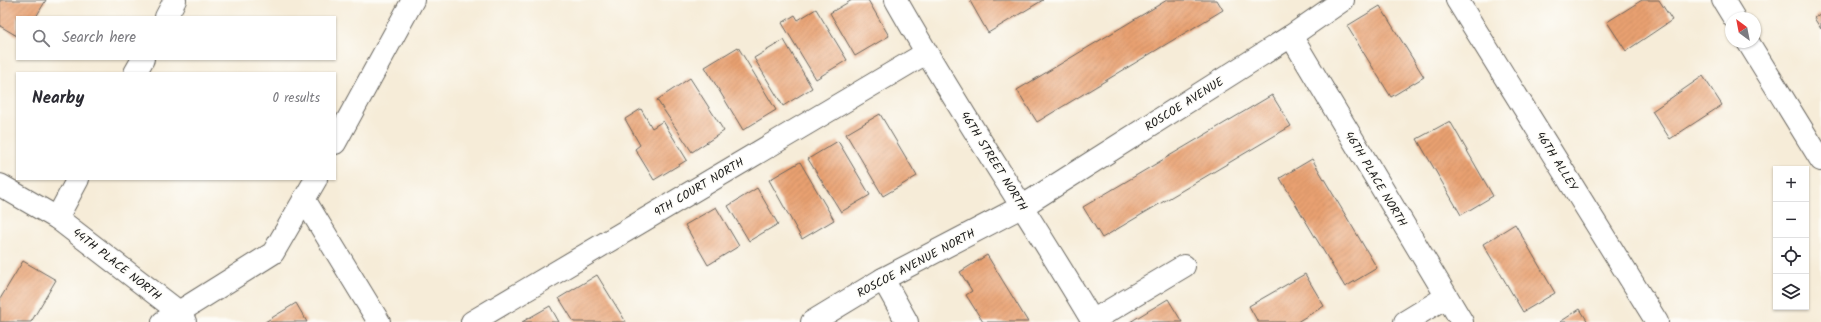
<!DOCTYPE html>
<html lang="en">
<head>
<meta charset="utf-8">
<style>
	:root { --surface:#fff; --page:#f2f2f3; --text:#2b2b33; --muted:#7c7c81; --line:#e1e1e2 }
	body { margin:0; font-family:Kalam,sans-serif; background:var(--page); color:var(--text) }
	.controls { position:absolute; right:12px; bottom:12px; display:grid; overflow:hidden; border-radius:0px; box-shadow:0 1px 3px #0004 }
	.controls button { width:36px; height:36px; display:grid; place-items:center; padding:0; border:0; border-bottom:1px solid var(--line); background:var(--surface); color:var(--text); font:20px sans-serif }
	.compass { position:absolute; left:1725px; top:12px; width:36px; height:36px; border-radius:50%; background:var(--surface); box-shadow:0 1px 3px #0004; rotate:328deg }
	.list { margin:0; padding:0; list-style:none }
	h2 { display:flex; justify-content:space-between; align-items:center; height:52px; margin:0; padding:0 16px; font-size:17px }
	h2 small { font-size:13px; font-weight:400; color:var(--muted) }
	.icon { flex:none; width:22px; height:22px; fill:none; stroke:currentColor; stroke-width:2; stroke-linecap:round; stroke-linejoin:round }
	.map { position:relative; flex:none; width:1821px; height:322px; overflow:hidden }
	.search { position:absolute; background:var(--surface); box-shadow:0 1px 3px #0004; left:16px; top:16px; width:320px; height:44px; display:flex; align-items:center; gap:10px; box-sizing:border-box; padding:0 14px; border-radius:0px; color:var(--muted); font-size:15px }
	.panel { position:absolute; background:var(--surface); box-shadow:0 1px 3px #0004; left:16px; top:72px; width:320px; height:108px; border-radius:0px }
	.map>svg:first-child { display:block }
	.building { fill:url(#building-hatch) }
	.lines { fill:none; stroke-linecap:round; stroke-linejoin:round }
	.minor-casing { stroke:#68655e; stroke-width:24 }
	.minor { stroke:#fff; stroke-width:22 }
	.labels { text-anchor:middle; stroke-width:3; stroke-linejoin:round; paint-order:stroke }
	.street-label { font-size:12px; fill:#1c1c1c; stroke:#fdfcf7 }
</style>
</head>
<body>
<div class="map">
<svg width="1821" height="322" viewBox="0 0 1821 322">
	<defs>
		<pattern id="building-hatch" width="6" height="6" patternUnits="userSpaceOnUse"><rect width="6" height="6" fill="#e8a071"/><path d="M-1 1l2-2M0 6l6-6M5 7l2-2" fill="none" stroke="#c68961"/></pattern>
	</defs>
	<rect width="100%" height="100%" fill="#fdfcf7"/>
	<filter id="ink" filterUnits="userSpaceOnUse"><feTurbulence type="fractalNoise" baseFrequency=".025" numOctaves="2"/><feDisplacementMap in="SourceGraphic" scale="8" xChannelSelector="R" yChannelSelector="G"/><feConvolveMatrix kernelMatrix="1 2 1 2 8 2 1 2 1" color-interpolation-filters="sRGB"/></filter>
	<filter id="wash" filterUnits="userSpaceOnUse"><feTurbulence type="fractalNoise" baseFrequency=".012" numOctaves="4" result="noise"/><feDisplacementMap in="SourceGraphic" scale="16" xChannelSelector="R" yChannelSelector="G"/><feGaussianBlur stdDeviation="0.9" result="paint"/><feColorMatrix in="noise" values="0 0 0 0 0 0 0 0 0 0 0 0 0 0 0 0 0 1.4 0 .05"/><feComposite in="paint" operator="in"/></filter>
	<g filter="url(#wash)">
		<rect width="100%" height="100%" fill="#f6ecd8"/>
		<g id="blocks">
			<!-- building -->
			<g class="building">
				<path d="M0 0H46L36 17H17V36L0 26Z"/>
				<path d="M852 0H868L889 36 855 56 830 13Z"/>
				<path d="M972 0H1043L988 33 970 1Z"/>
				<path d="M1167 0H1217L1223 10 1037 122 1017 90Z"/>
				<path d="M1642 0H1659L1672 20 1626 51 1607 22Z"/>
				<path d="M1380 6 1424 77 1391 97 1347 26Z"/>
				<path d="M816 9 847 60 816 79 782 23 795 15 798 20Z"/>
				<path d="M1821 13V29L1814 18Z"/>
				<path d="M784 40 812 88 783 106 754 58Z"/>
				<path d="M738 47 776 110 743 130 705 67Z"/>
				<path d="M1703 76 1722 105 1670 139 1652 111Z"/>
				<path d="M690 78 724 131 692 152 657 100Z"/>
				<path d="M1272 95 1291 126 1102 238 1083 207Z"/>
				<path d="M641 109 652 128 663 121 687 160 654 180 635 149 640 145 625 119Z"/>
				<path d="M880 114 917 176 883 196 846 134Z"/>
				<path d="M1450 121 1493 196 1461 215 1417 139Z"/>
				<path d="M838 141 870 195 841 212 808 159Z"/>
				<path d="M1312 159 1377 268 1345 287 1280 178Z"/>
				<path d="M800 162 834 220 802 239 769 180Z"/>
				<path d="M757 188 778 224 749 241 728 206Z"/>
				<path d="M716 207 739 246 708 265 685 225Z"/>
				<path d="M1515 224 1555 293 1523 312 1483 244Z"/>
				<path d="M987 255 1028 322H983L966 295 972 291 960 272Z"/>
				<path d="M23 261 56 280 31 322H0V299Z"/>
				<path d="M1305 274 1324 306 1297 322H1258L1249 306Z"/>
				<path d="M597 275 626 322H574L559 298Z"/>
				<path d="M1168 299 1182 322H1130Z"/>
				<path d="M296 303 307 322H265Z"/>
				<path d="M550 306 559 322H522Z"/>
				<path d="M1580 309 1588 322H1560Z"/>
			</g>
		</g>
	</g>
	<g filter="url(#ink)">
		<use href="#blocks" fill-opacity="0" stroke="#68655e" stroke-width="1"/>
		<g class="lines">
			<!-- minor casing -->
			<g class="minor-casing">
				<g id="minor">
					<path d="M896 0C958 110 1029 214 1093 322"/>
					<path d="M1457 0 1657 322"/>
					<path d="M1723 0 1734 18"/>
					<path d="M166 17 175 0"/>
					<path d="M1291 36 1462 322"/>
					<path d="M1748 42 1821 160"/>
					<path d="M135 73 143 59"/>
					<path d="M335 143 413 0"/>
					<path d="M0 185 57 218 179 312 185 322"/>
					<path d="M304 199 379 322"/>
					<path d="M57 218 78 179"/>
					<path d="M883 279 907 322"/>
					<path d="M1092 321 1184 266"/>
					<path d="M163 322 273 253 316 179"/>
					<path d="M472 322 926 53"/>
					<path d="M812 322 883 279 1023 206 1291 36 1343 0"/>
					<path d="M1405 322 1446 297"/>
				</g>
			</g>
			<!-- minor -->
			<use href="#minor" class="minor"/>
		</g>
	</g>
	<g class="labels">
		<!-- street labels -->
		<g class="street-label">
			<text transform="translate(1184 104) rotate(-32)" y="4">ROSCOE AVENUE</text>
			<text transform="translate(994 161) rotate(58)" y="4">46TH STREET NORTH</text>
			<text transform="translate(1557 161) rotate(58)" y="4">46TH ALLEY</text>
			<text transform="translate(1376 179) rotate(59)" y="4">46TH PLACE NORTH</text>
			<text transform="translate(699 187) rotate(-31)" y="4">9TH COURT NORTH</text>
			<text transform="translate(916 263) rotate(-28)" y="4">ROSCOE AVENUE NORTH</text>
			<text transform="translate(117 264) rotate(38)" y="4">44TH PLACE NORTH</text>
		</g>
	</g>
</svg>
<div class="controls">
<button>+</button>
<button>−</button>
<button><svg class="icon" aria-label="locate" viewBox="0 0 24 24"><circle cx="12" cy="12" r="6"/><path d="M12 2v4M12 18v4M2 12h4M18 12h4"/></svg></button>
<button><svg class="icon" aria-label="layers" viewBox="0 0 24 24"><path d="M12 4l9 5-9 5-9-5zM3 14l9 5 9-5"/></svg></button>
</div>
<svg class="compass" viewBox="-18 -18 36 36"><path d="M0-13l5 13h-10z" fill="#e53935"/><path d="M0 13l5-13h-10z" fill="#7c7c81"/></svg>
<div class="search"><svg class="icon" aria-label="search" viewBox="0 0 24 24"><circle cx="10" cy="10" r="6"/><path d="M15 15l6 6"/></svg>Search here</div>
<section class="panel">
<h2>Nearby<small>0 results</small></h2>
<ul class="list">
</ul>
</section>
</div>
</body>
</html>
